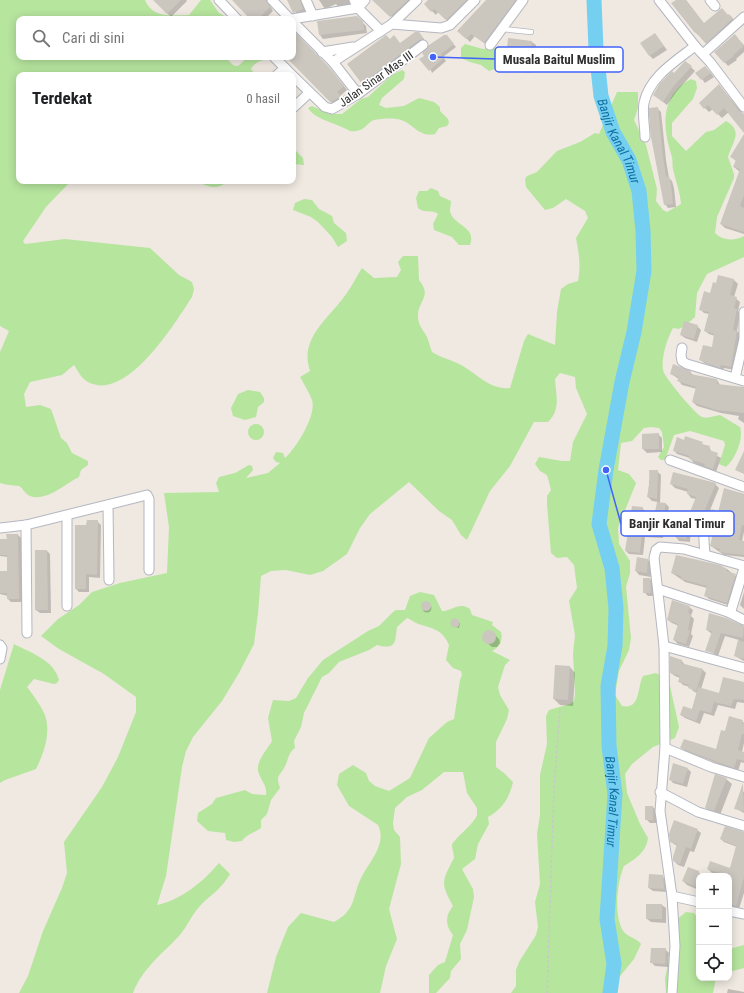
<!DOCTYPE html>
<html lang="id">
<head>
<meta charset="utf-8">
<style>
	:root { --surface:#fff; --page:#f6f6f6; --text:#202124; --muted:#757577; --line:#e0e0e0 }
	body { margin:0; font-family:"Roboto Condensed",sans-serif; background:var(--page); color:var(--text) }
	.controls { position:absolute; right:12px; bottom:12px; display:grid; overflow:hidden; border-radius:8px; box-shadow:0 2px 10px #0003 }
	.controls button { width:36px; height:36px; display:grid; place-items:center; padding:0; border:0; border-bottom:1px solid var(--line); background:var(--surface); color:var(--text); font:20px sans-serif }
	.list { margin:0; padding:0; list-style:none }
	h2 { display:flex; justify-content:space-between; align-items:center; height:52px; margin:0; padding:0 16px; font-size:17px }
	h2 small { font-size:13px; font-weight:400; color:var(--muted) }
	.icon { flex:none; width:22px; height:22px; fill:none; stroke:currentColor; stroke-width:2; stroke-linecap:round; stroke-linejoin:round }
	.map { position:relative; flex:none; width:744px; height:993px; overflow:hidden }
	.search { position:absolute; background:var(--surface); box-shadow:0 2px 10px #0003; left:16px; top:16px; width:280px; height:44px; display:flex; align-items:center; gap:10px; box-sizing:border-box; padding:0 14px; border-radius:8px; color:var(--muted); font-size:15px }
	.panel { position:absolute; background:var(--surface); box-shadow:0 2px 10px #0003; left:16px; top:72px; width:280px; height:112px; border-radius:8px }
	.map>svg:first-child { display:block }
	.green { fill:#b6e59e }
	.shadow { fill:#0003 }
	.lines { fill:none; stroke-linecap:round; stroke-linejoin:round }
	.river { stroke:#75cff0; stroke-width:15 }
	.building { fill:#cbc7bf }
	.service-casing { stroke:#b4b7c1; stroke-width:6 }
	.minor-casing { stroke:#b4b7c1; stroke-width:11 }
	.path { stroke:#c9c9c9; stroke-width:1.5; stroke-dasharray:3 2; stroke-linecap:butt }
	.service { stroke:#fff; stroke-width:4.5 }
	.minor { stroke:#fff; stroke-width:9 }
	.labels { text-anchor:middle; stroke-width:3.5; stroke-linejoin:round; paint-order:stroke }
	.street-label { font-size:12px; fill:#2e2e2e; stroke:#fff }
	.water-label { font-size:13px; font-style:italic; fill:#0d6fa3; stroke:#fff }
	.leader { fill:none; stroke:#4264fb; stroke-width:1.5 }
	.callout-dot { fill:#4264fb; stroke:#fff; stroke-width:1.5 }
	.callout { fill:#fff; stroke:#4264fb; stroke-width:1.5 }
	.callout-label { font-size:13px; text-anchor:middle; font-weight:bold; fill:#2e2e2e }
</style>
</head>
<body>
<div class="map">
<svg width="744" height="993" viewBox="0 0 744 993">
	<rect width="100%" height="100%" fill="#efe9e1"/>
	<!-- green -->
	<g class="green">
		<path d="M0 0H145C153 19 172 15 189 15L201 0H210L219 13 230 19H19V57H225C236 68 236 70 247 57H268L267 59C260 61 255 62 251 69L256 75H19V181H71L46 207 23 241 25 244 65 239 150 248 179 275 192 282 194 289 192 297C175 323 128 400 90 383 82 380 78 371 74 365L62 375 30 382 24 394 26 407 40 405 51 409 61 438 67 443 72 453 88 461V465L81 470 79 477C65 484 46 502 30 496 25 494 22 487 19 486 13 485 6 485 0 483V352L9 331 0 326Z"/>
		<path d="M465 44 483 49 494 47 517 54H528L536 59 532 65V71L529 73 500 67 489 71 481 65 470 62 461 58V48Z"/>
		<path d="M402 70 405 72 404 79 382 98 379 105 386 108 404 106 419 98 434 102 440 107V111L448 119 449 123 447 126 439 128 435 134C417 138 412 120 396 119 392 118 378 119 374 120 367 122 365 133 350 131 337 123 315 120 308 108L312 106 330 114H342L361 99 368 97 392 75Z"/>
		<path d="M691 79 696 81 697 88 693 99 672 123V136L686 151 706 132 714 130 726 121C744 131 732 143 728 157L734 174V178L717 217 715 233C723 241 735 241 744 236V257L707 274 697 293 695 317 686 325 679 329 673 328C667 339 661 358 663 370 663 376 697 416 702 417 709 419 713 416 720 415L740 427C744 439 735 459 726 467L719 464 725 445 724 441 690 431 674 435 665 460H661L658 457 664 447 662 432 659 428 651 427 644 428 632 441 621 443 618 470 629 474 636 483 618 528 619 544 630 561V573L626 587 631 638 629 650 619 671 615 695 622 706C641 710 637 687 643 676L656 673 663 677 670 686 679 727 675 738 653 747 632 764 625 774 627 793 640 824 648 838C646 853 635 859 624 866 617 882 613 917 624 932 629 938 637 938 641 944L634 959 616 981V993H511L516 986V970L519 962 536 935 538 927 535 902 540 884 537 834 540 815V775L547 744 546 716 549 710 570 704 574 701 575 694 573 654 575 635 569 601 577 588 574 565 567 557 557 558 551 553 547 504V496L551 490 547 475 540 471 535 464 539 457 562 461H570L573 442 587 414 576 388 575 377 560 373 555 379C556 396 561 409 548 422H534L510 466 490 491 467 540 461 535 452 520 439 511 409 482 370 514 360 528 347 554 323 571 310 575 286 570 271 571 261 576 258 613 254 644 239 673 222 701 193 737 186 751 182 767 166 876 157 905C181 900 203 882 219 863L230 874C220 891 211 894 199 907 191 916 187 927 179 936 162 954 142 969 133 993H19L28 976 43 931 62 888 67 873 64 842 102 787 118 757 136 712V697L104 674 59 649 41 636 58 619 79 605 92 592 120 583 167 573 169 527 164 493 219 492 216 483 219 477 235 473 249 465 252 466 253 470 246 478 268 473 280 463 276 462 273 458 276 452 283 453 285 458C296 448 317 415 312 400 309 392 304 384 300 377L310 371C300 341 323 323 340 302 349 292 355 279 362 268L374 278 397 277 401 270 398 262 403 256H418L419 280C433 297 417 301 418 317 418 325 424 331 427 337 429 342 430 347 432 352 441 358 453 360 463 366 478 375 491 390 510 388L524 341 528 334 555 345 557 312 561 289 568 284 578 281C581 266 579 253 576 238L588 218 585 211 566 199 553 208 545 210 526 187 525 179 527 176 537 172 557 151 580 142 595 133 599 134 617 92H638V108L634 120 646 145 657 189 656 201 663 210 667 212 681 204 680 196C678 187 675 178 673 169 672 165 673 161 672 157 662 128 660 95 691 79Z"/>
		<path d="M293 148 303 158 304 165 293 164Z"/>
		<path d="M195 181H229C215 191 210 187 195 181Z"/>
		<path d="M431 188 438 191 440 196 451 201C451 206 449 210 451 214 455 225 477 228 470 245H459L452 237 434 230 433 224 438 214C432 209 424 214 418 208L416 198 419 191H427Z"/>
		<path d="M304 199 312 200 319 209 332 216 334 223 346 233 347 241 338 247 332 237 318 222 311 217 293 210 295 203Z"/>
		<path d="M248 390 260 392 264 398V402L258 407 256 417 245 420 233 416 231 408 238 394Z"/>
		<circle cx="256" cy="432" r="8"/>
		<path d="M420 592 434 595 442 611C452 611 460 601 470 609L472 615 493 622 492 625 501 632C503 641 500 647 492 651L510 660 505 665 498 687 500 695 509 710 507 719 496 742V767L504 773 513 782C509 798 503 809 488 817L489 824 478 844 475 859 462 869 473 889 474 897 467 930 460 944 461 959 451 971 450 978 436 993H429V975L438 965 445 962 453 935C445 925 445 916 453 906 440 883 442 881 454 858 454 854 452 849 452 845 452 841 474 824 477 815V808L467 793 463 772H444L422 790 407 797 395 808 393 823 394 830 400 837 401 864 389 909 397 939 386 966 380 993H267L276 957 288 927 301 913 334 922C357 910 352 895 362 876 371 860 387 843 378 825L349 806 337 785 339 774 353 765 366 773 369 781 375 786 389 791 410 778 429 738 447 722 454 719 460 680 462 675 461 671 453 668 446 660 449 645C443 631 435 629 422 625 416 624 412 620 407 618L397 627C395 643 396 650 377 645L369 650 339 662 329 673 322 677 304 713 301 727 294 741 295 748C287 754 289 760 284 768 278 778 276 775 280 788L271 800 267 814 261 820V828C254 833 247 834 242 841L234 842 226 840 225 833 208 831 197 821 198 813 212 804 216 798 245 790 252 794 266 795C267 785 262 782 259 774 254 763 267 750 272 741L268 718 273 700 289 701 296 698 308 678 323 660 368 631 379 626 393 612 396 610H405L410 596Z"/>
		<path d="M14 644C31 653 54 660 59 680L57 683 54 684 34 679 27 687C33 695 40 704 44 713 52 731 44 753 36 769L5 780 0 783V690Z"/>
		<path d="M686 912 694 913 699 920V978H716L713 993H666L665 979 676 920Z"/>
		<path d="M744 945V968L729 972V949Z"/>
	</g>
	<!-- shadow -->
	<g class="shadow">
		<path d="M154 0H186L187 1 171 17Z"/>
		<path d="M233 0H267L273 11 265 19H252Z"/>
		<path d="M288 0H303L306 13 298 16Z"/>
		<path d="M319 0H349L351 4 340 9 336 4 325 9Z"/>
		<path d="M375 0H417L395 20Z"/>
		<path d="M430 0H474L450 23 438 12 436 15 425 4Z"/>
		<path d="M487 0H521L488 46 475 36 470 42 459 31Z"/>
		<path d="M678 0H686L704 24 729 15 736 22 710 46 696 33 673 4Z"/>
		<path d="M357 17 366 26 367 33 323 39 320 35Z"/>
		<path d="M293 32 332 71 347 90 340 96 344 100 334 105 287 57H293Z"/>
		<path d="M419 33 427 43 423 44 366 87 363 83 390 40 400 44Z"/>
		<path d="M655 34 667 50 653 59 650 56Z"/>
		<path d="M445 35 456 47 443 57 446 61 432 73 425 56 430 46Z"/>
		<path d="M734 35 744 45V52L736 59 737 60 728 66 716 52Z"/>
		<path d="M532 42 536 45 535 54 512 52 508 48Z"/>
		<path d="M241 57H248L245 60Z"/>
		<path d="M686 62 695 71 677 91 667 105 654 95Z"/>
		<path d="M709 71 714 77 705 83 702 79Z"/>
		<path d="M719 85 744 115V131L729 112 722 118 713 109 709 112 700 103Z"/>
		<path d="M657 108 661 112 666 160 669 178 672 181 674 188 676 207 668 208 665 204Z"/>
		<path d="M744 136V234L725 228 721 224 740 172 734 167 736 161 731 156Z"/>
		<path d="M719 276 734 280 738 284 734 297 740 302 738 311 740 313 737 331 741 335 735 370 724 368 723 370 704 363 700 359 712 348 715 336 709 334 705 331 709 314 704 313 700 309 717 284Z"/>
		<path d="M697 326 701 330 697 342 685 338 681 335Z"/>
		<path d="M690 372 694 376 717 380 720 385 744 388V423L738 419 739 416 721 413 697 406 693 402 697 389 682 385 679 381V379L671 374Z"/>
		<path d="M658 434 662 438V452L647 453 643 449Z"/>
		<path d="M686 438 709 447 712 453 721 458 716 472 694 463 690 458 677 454 674 450 685 441Z"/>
		<path d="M650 471H657L661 475 660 503 666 504 669 507 663 538 645 537 643 555 629 554 626 551 642 508 646 512 656 514 658 502 652 501 648 497Z"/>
		<path d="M671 484H715L719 488 706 520 695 515 691 512 696 499 691 498 688 494V492L675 488Z"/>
		<path d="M725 489 744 494V532L742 541 744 542V557L724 555 711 546Z"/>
		<path d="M97 521 101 525 100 578 89 577V592H79L76 589 87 526Z"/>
		<path d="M688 521 691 525 690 542 679 541 676 537Z"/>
		<path d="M18 535 21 538 22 602H11L8 599V596L0 594V572H8V557L0 556V540H8Z"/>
		<path d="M47 551 50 554 51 613H40L36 610Z"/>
		<path d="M648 560 651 564V577L639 575 636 571Z"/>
		<path d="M727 569 739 579 731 606 709 599 705 595 707 588 685 582 672 573Z"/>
		<path d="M650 579 654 583 655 596H648L644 592Z"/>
		<path d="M744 592V609L740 605Z"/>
		<circle cx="427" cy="608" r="4.5"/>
		<path d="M689 607 693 610 691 616 694 619 691 634 693 636 689 647 678 644 674 640 679 626 672 623 668 620Z"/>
		<path d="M725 618 744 627V661L735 656 739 640 725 636 718 656 707 650 712 634 707 630Z"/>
		<path d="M453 620 460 623 459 628 452 626Z"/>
		<path d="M491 631 499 639 500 643 497 647H492L484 640V636L486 632Z"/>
		<path d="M681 660 685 665 702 669 706 673 701 689 720 694 744 683V703L737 702 735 709 718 705 714 716 704 713 700 724 685 718 681 715 692 710 697 693 693 691 690 687 683 685 679 681 680 678 675 676 671 673Z"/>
		<path d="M570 667 575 673 573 706 560 705 554 699Z"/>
		<path d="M742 721 744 723V743L742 752 744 753V763L741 762 738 771 685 751 682 748 717 750 726 732Z"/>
		<path d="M688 769 691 772 687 787 673 783 670 779Z"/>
		<path d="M715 776 726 779 732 784 720 815 712 813 706 808Z"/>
		<path d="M741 791 744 792V813L735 808Z"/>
		<path d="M653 807 657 811V823H650L646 819Z"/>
		<path d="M697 830 701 833 694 852 690 851 684 867 678 865 674 861 677 846 671 842Z"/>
		<path d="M744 832V893L739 909 729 906V876L712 873 708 869H730L737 847 724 842 721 839Z"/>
		<path d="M688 868 705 876H699V890L687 885 683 881Z"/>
		<path d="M662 876 666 880 667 892 653 891 649 888Z"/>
		<path d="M647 905H662L666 908V923L651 922 647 919Z"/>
		<path d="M665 949 669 953 668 967 655 966 651 962Z"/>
		<path d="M728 989 744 992V990V993H727Z"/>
	</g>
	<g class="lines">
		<!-- river -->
		<path class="river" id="s1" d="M594 0 596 49 601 96 613 132 629 160 639 191 643 231 644 271 634 332 622 382 606 470 599 524 612 568 616 608 615 646 608 686 609 746 615 794 607 919 614 964 610 993"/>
	</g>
	<!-- building -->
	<g class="building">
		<path d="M153 0H181L167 14Z"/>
		<path d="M232 0H266L270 7 258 19H250Z"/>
		<path d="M287 0H300L303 9 293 13Z"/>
		<path d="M372 0H408L390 17Z"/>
		<path d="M428 0H467L446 20 434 9 431 12 424 4Z"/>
		<path d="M486 0H516L484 43 471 34 466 39 457 31Z"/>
		<path d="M676 0H686L704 23 722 8 728 15 729 14 733 18 706 44 696 32 695 33 671 3Z"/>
		<path d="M357 16 363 21 364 30 319 35 317 21Z"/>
		<path d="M293 30 328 66 344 86 337 92 341 96 338 98 330 102 286 57H293Z"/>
		<path d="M415 32H419L424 39 419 40 362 84 347 64 386 35 390 39 394 35 400 43Z"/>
		<path d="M655 33 664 46 649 56 640 43Z"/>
		<path d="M735 34 744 46 733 55 734 56 724 63 714 52Z"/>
		<path d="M444 35H447L454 44 441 54 444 58 429 71 419 59 424 56 422 53 429 45Z"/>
		<path d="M508 38 532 41 531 51 507 48Z"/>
		<path d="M685 61 692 66 673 87 663 102 653 95 660 83 672 71 674 73Z"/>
		<path d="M705 66 711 73 701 80 695 73Z"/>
		<path d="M719 84 739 111 744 114V133L724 108 717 115 708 105 704 109 699 103Z"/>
		<path d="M658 107 663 156 666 177 669 176 671 184 673 204 664 205 651 137 649 115V108Z"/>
		<path d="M744 134V195L740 206 744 208V232L720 224 740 169 733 167 736 160 730 157Z"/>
		<path d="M718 275 734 279 730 295 737 297 734 308 737 309 733 330 737 331 731 367 721 365 720 368 699 360 703 345 712 347 714 334 704 331 709 312 699 310 704 291 710 293 713 282 716 283Z"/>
		<path d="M684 321 698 325 694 339 680 335Z"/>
		<path d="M673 364 691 371 690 374 717 379V384L744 387V413L716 410 692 402 696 387 677 381 679 377 670 374Z"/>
		<path d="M659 433V449H642V434Z"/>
		<path d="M685 436 703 442 702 444 710 446 709 450 718 453 713 469 704 466 705 464 689 459 690 456 673 451 677 437 684 440Z"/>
		<path d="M744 451V474L735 470Z"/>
		<path d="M649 470H658L657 499 647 497 650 480Z"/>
		<path d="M673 472 716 483 702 517 690 512 696 497 687 494 688 489 670 484Z"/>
		<path d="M724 488 744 494V525H742L739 540 744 541V555L719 552 720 549 710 546Z"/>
		<path d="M657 502 666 503 660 535 642 534 640 553 625 551 632 506 643 507 642 511 655 512Z"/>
		<path d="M677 519 688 520 686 539 675 537Z"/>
		<path d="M87 520H98L97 575 86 574V589H75V525H86Z"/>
		<path d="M6 534H18L19 599H7V593H0V571H7V555H0V539H7Z"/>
		<path d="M35 550H47L48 610H35Z"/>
		<path d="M676 555 720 565 727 569 726 571 736 574 727 603 704 596 707 586 681 579V576L671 573Z"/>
		<path d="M637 557 648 559 647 573 635 571Z"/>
		<path d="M643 578H650L651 593H643Z"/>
		<path d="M672 600 690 606 688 613 691 614 688 630 690 631 686 644 673 640 678 624 667 620Z"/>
		<circle cx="426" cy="606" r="5"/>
		<path d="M709 613 726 618 744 626 743 638 721 633 714 653 705 651 712 631 706 630Z"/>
		<circle cx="455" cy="623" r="4.5"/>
		<circle cx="489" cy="637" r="7"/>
		<path d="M738 640 744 642V659L734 656Z"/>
		<path d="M670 656 682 660 681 663 703 669 696 691 688 688 689 685 678 682 680 676 670 673Z"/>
		<path d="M555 665 570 666 568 700 553 699Z"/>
		<path d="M723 677 744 682V700L734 699 731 706 714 702 711 713 700 710 696 721 680 715 683 706 692 709 698 687 719 693Z"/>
		<path d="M729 716 743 720 742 723 744 724V734H742L738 750 744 752V761L737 759 734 768 680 748 684 739 716 749 721 730 725 731Z"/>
		<path d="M673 763 688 768 683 784 669 780Z"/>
		<path d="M715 774 727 778 714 811 705 808Z"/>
		<path d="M743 783 744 811H742L734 809Z"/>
		<rect x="645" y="806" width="8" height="14"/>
		<path d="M674 820 698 829 691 849 686 847 680 864 673 861V857L677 844 670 842 669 834Z"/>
		<path d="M725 826 744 832V877L736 906 729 904V876L707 869 710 861 730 868 736 846 720 839Z"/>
		<path d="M688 867 699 871V882L697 887 682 881Z"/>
		<path d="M649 874 663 875 664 889 648 888Z"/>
		<rect x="646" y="904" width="16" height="15"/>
		<path d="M651 948H666L665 964 650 963Z"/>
	</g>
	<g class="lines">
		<!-- service casing -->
		<g class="service-casing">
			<path id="service" d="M502 29 531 32"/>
		</g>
		<!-- minor casing -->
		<g class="minor-casing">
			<g id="minor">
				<path d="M219 0 237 19"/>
				<path d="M272 0 290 19"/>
				<path d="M306 0 313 16"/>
				<path d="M354 0 358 8 381 31"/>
				<path d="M659 0 695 46"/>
				<path d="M710 0 715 6"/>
				<path d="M292 19 358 8 365 0"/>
				<path d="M293 22 333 62 358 94"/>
				<path d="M392 24 441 28 450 25 475 0"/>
				<path d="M490 45 523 0"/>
				<path d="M322 52 353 47"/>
				<path d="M703 54 744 17"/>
				<path d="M274 57 292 75"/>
				<path d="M333 62 392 24 417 0"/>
				<path d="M277 75 285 68"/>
				<path d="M293 76 325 107 332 109 358 94 423 45"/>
				<path d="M293 108 309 93"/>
				<path d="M645 137C645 126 642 113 644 103 649 77 676 61 695 46L710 62 744 107"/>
				<path d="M682 348 681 355 682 361 687 364 744 381"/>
				<path d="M735 378 744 339V312"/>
				<path d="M670 460 744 487"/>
				<path d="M108 505 109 580"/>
				<path d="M67 516V606"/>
				<path d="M26 525 27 633"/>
				<path d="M0 528 26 525 147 495 149 499V570"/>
				<path d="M705 554C704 541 701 524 712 515"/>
				<path d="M658 589 728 612 744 620"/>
				<path d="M728 612 731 611 744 568"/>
				<path d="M0 645 2 648 0 659"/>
				<path d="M664 646 744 668"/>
				<path d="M665 748 711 767 744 777"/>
				<path d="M660 792 698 812 744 826"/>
				<path d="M672 896 699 902"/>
				<path d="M729 911 744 914"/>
				<path d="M672 993 675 946 672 896 660 811 665 748 664 646 654 558 656 550 660 547 684 549 744 566"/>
			</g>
		</g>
		<!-- path -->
		<path class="path" d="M547 993 554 787 560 709"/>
		<!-- service -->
		<use href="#service" class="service"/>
		<!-- minor -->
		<use href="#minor" class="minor"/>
	</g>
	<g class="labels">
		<!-- street labels -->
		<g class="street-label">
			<text transform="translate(376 79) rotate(-35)" y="4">Jalan Sinar Mas III</text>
		</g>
		<!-- water labels -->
		<g class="water-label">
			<text dy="5" stroke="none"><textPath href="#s1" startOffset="145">Banjir Kanal Timur</textPath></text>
			<text dy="5" stroke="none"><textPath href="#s1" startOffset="817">Banjir Kanal Timur</textPath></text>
		</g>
	</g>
	<!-- callouts -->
	<path class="leader" d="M433 57L495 59M606 470L621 524"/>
	<g class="callout-dot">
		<circle cx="433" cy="57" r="4"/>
		<circle cx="606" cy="470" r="4"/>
	</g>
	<g class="callout">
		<rect x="495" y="47" width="128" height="25" rx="4"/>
		<rect x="621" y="511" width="113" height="25" rx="4"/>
	</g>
	<g class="callout-label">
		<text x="559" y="64">Musala Baitul Muslim</text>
		<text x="677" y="528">Banjir Kanal Timur</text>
	</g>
</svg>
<div class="controls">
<button>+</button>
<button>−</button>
<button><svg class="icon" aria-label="locate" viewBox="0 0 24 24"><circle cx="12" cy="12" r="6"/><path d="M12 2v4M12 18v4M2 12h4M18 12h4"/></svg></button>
</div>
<div class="search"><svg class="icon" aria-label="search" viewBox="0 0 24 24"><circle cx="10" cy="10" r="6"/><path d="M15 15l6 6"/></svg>Cari di sini</div>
<section class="panel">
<h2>Terdekat<small>0 hasil</small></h2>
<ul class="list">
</ul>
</section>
</div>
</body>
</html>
